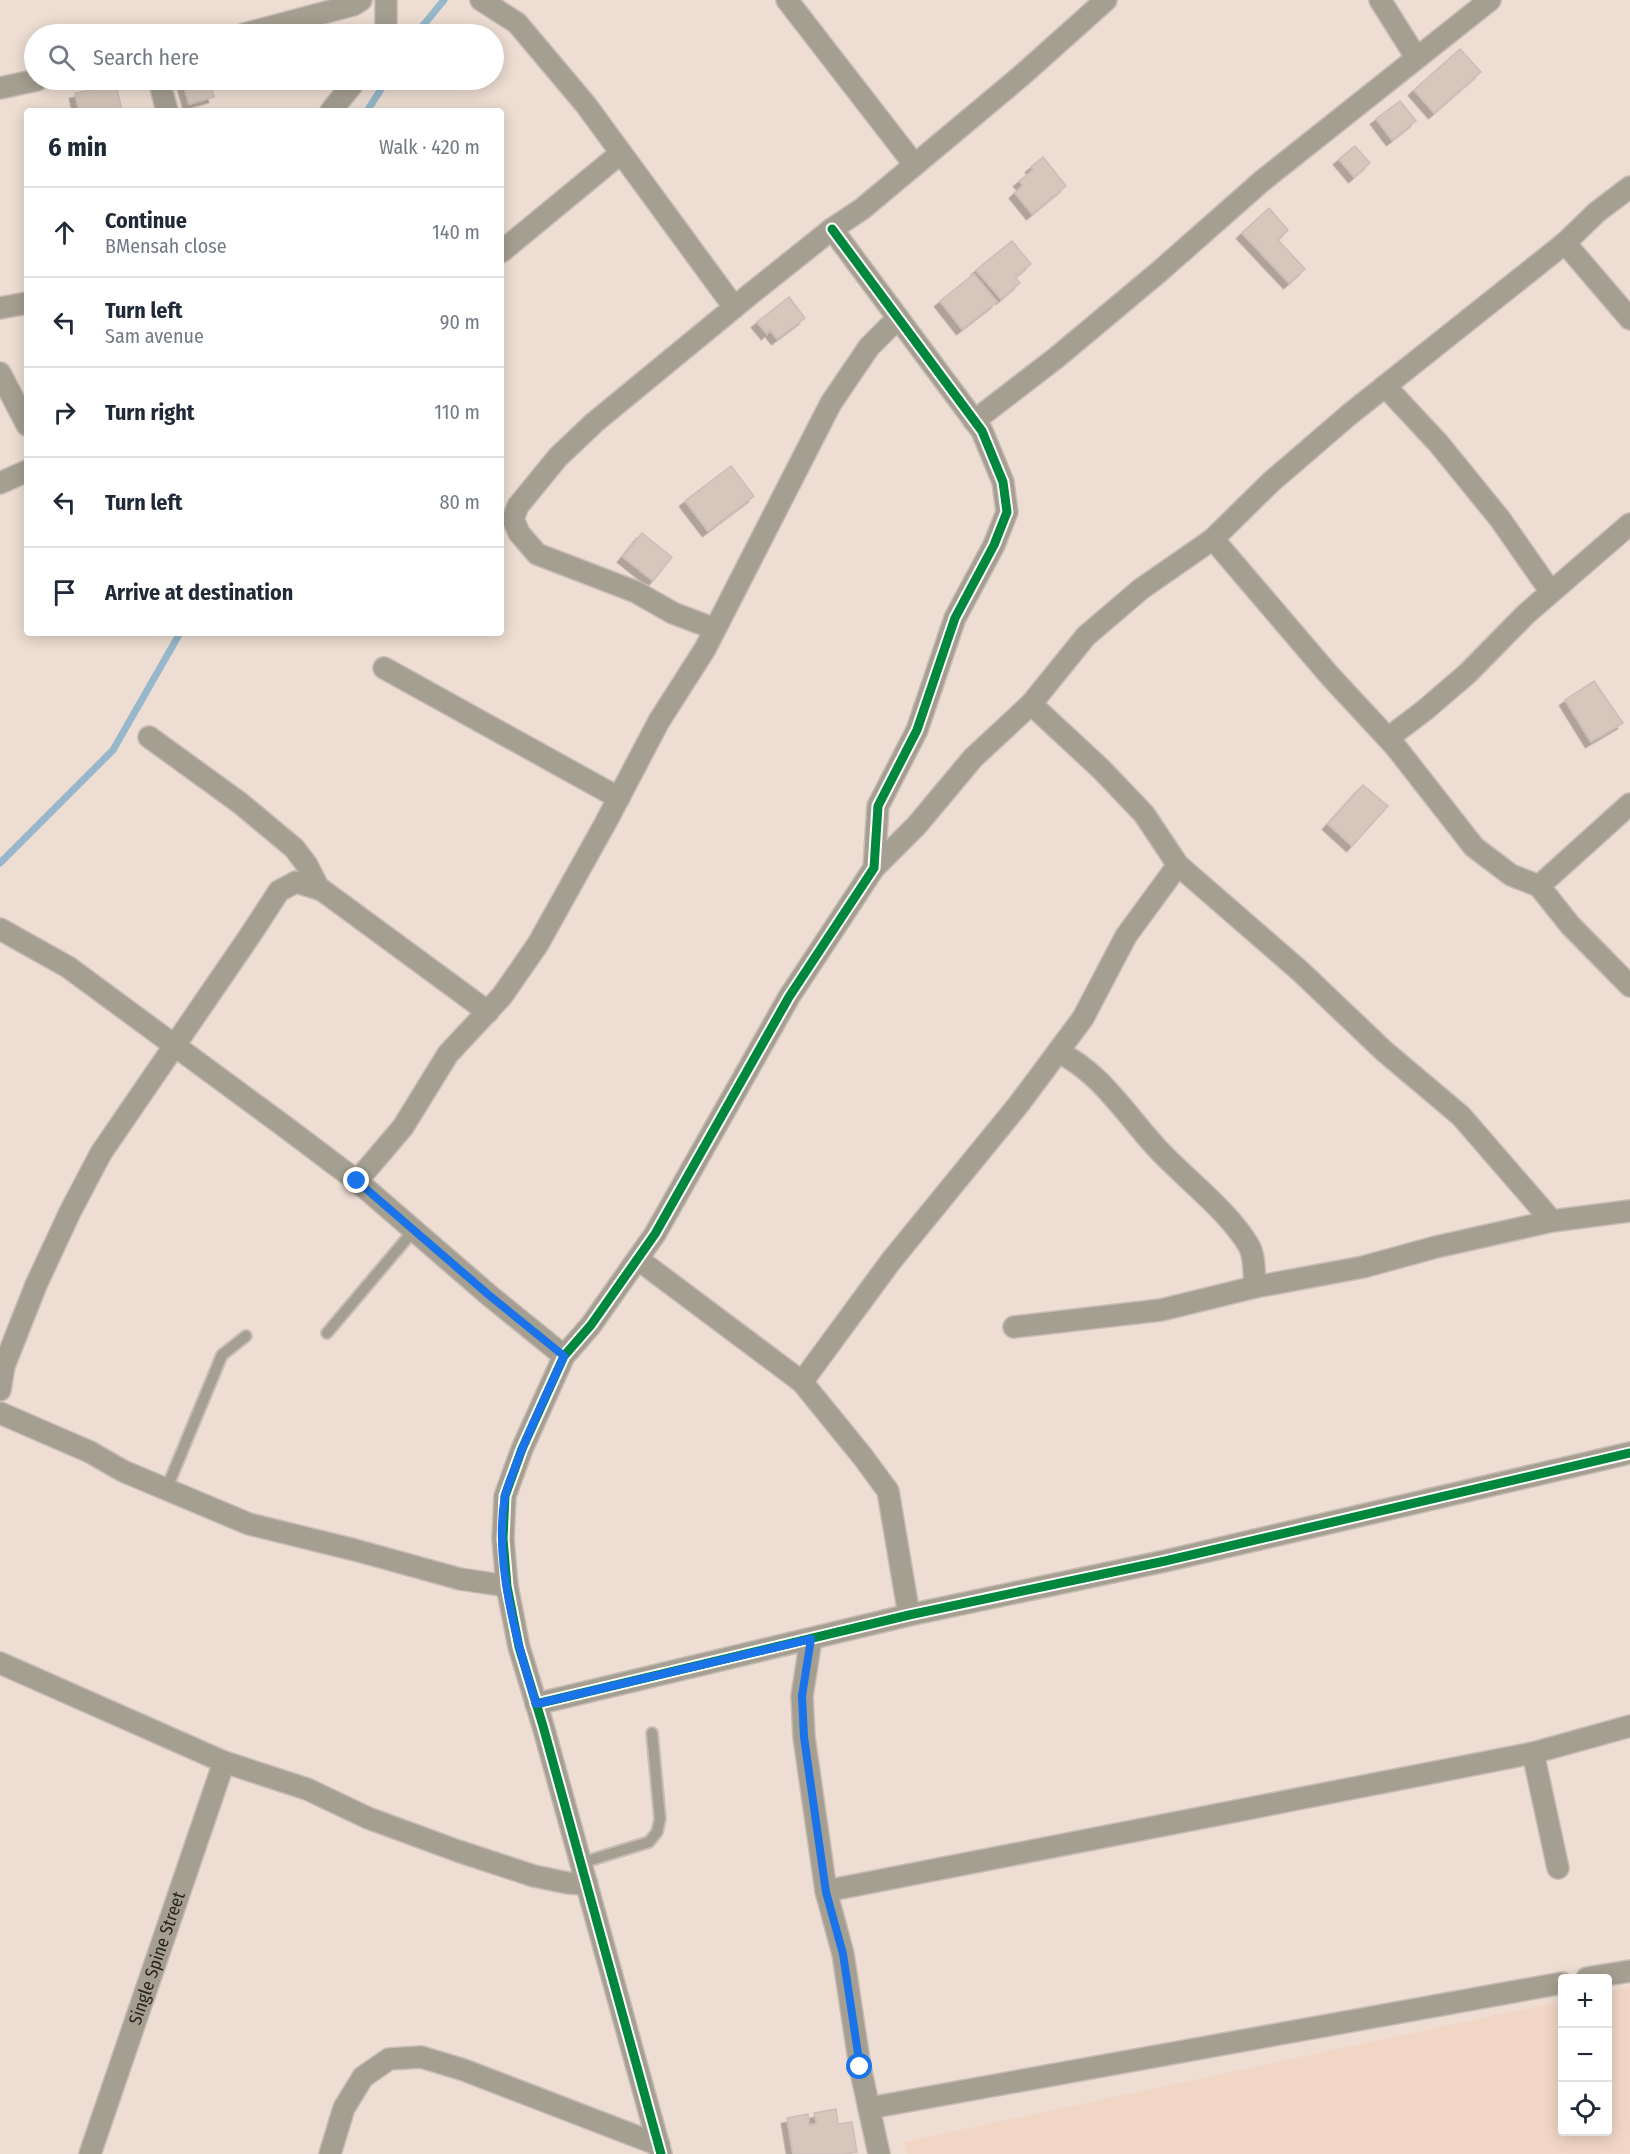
<!DOCTYPE html>
<html lang="en">
<head>
<meta charset="utf-8">
<style>
	:root { --surface:#fff; --page:#f2f2f3; --text:#1f2937; --muted:#747a83; --line:#e0e1e3 }
	body { margin:0; font-family:"Fira Sans Condensed",sans-serif; background:var(--page); color:var(--text) }
	.controls { position:absolute; right:18px; bottom:18px; display:grid; overflow:hidden; border-radius:6px; box-shadow:0 3px 15px #0003 }
	.controls button { width:54px; height:54px; display:grid; place-items:center; padding:0; border:0; border-bottom:2px solid var(--line); background:var(--surface); color:var(--text); font:30px sans-serif }
	.stop { position:absolute; width:18px; height:18px; margin:-14px; border:4px solid #1a73e8; border-radius:50%; background:#fff }
	.stop.end { background:#1a73e8; border-color:#fff; box-shadow:0 2px 6px #0008 }
	.list { margin:0; padding:0; list-style:none }
	h2 { display:flex; justify-content:space-between; align-items:center; height:78px; margin:0; padding:0 24px; font-size:26px }
	h2 small { font-size:20px; font-weight:400; color:var(--muted) }
	.list li { display:grid; grid-template-columns:39px 1fr auto; gap:18px; align-items:center; box-sizing:border-box; height:90px; padding:0 24px; border-top:2px solid var(--line) }
	.list b { display:block; font-size:22px; white-space:nowrap }
	.list p { margin:0; font-size:20px; white-space:nowrap; color:var(--muted) }
	.list em { font-size:20px; font-style:normal; color:var(--muted) }
	.icon { flex:none; width:33px; height:33px; fill:none; stroke:currentColor; stroke-width:2; stroke-linecap:round; stroke-linejoin:round }
	.map { position:relative; flex:none; width:1630px; height:2154px; overflow:hidden }
	.search { position:absolute; background:var(--surface); box-shadow:0 3px 15px #0003; left:24px; top:24px; width:480px; height:66px; display:flex; align-items:center; gap:15px; box-sizing:border-box; padding:0 21px; border-radius:33px; color:var(--muted); font-size:22px }
	.panel { position:absolute; background:var(--surface); box-shadow:0 3px 15px #0003; left:24px; top:108px; width:480px; height:528px; border-radius:6px }
	.map>svg:first-child { display:block }
	.built { fill:#f2d6c5 }
	.lines { fill:none; stroke-linecap:round; stroke-linejoin:round }
	.stream { stroke:#97b7ca; stroke-width:7 }
	.building { fill:#d6c6bb; stroke:#cbbeb6; stroke-width:1.5; filter:url(#shadow) }
	.lane-casing { stroke:#c8bcb4; stroke-width:14 }
	.street-casing { stroke:#c8bcb4; stroke-width:24 }
	.lane { stroke:#a59f91; stroke-width:10 }
	.street { stroke:#a59f91; stroke-width:21 }
	.cycleway-casing { stroke:#fff; stroke-width:13 }
	.cycleway { stroke:#00873e; stroke-width:9 }
	.route { stroke:#1a73e8; stroke-width:8 }
	.labels { text-anchor:middle; stroke-width:6; stroke-linejoin:round; paint-order:stroke }
	.street-label { font-size:18px; fill:#2d221b; stroke:#fff }
</style>
</head>
<body>
<div class="map">
<svg width="1630" height="2154" viewBox="0 0 1630 2154">
	<defs>
		<filter id="shadow"><feDropShadow dx="-5.5" dy="5.5" stdDeviation="0" flood-color="#0004"/></filter>
	</defs>
	<rect width="100%" height="100%" fill="#edddd2"/>
	<!-- built -->
	<path class="built" d="M1630 1987V2154H907L904 2142 1562 2001V2132H1608V1992Z"/>
	<g class="lines">
		<!-- stream -->
		<g class="stream">
			<path d="M416 34 444 0"/>
			<path d="M367 111 387 80"/>
			<path d="M0 863 113 750 180 633"/>
		</g>
	</g>
	<!-- building -->
	<g class="building">
		<path d="M1460 49 1481 72 1434 113 1414 90Z"/>
		<path d="M182 80H209L214 97 189 104Z"/>
		<path d="M116 85 122 111H79L75 93Z"/>
		<path d="M1400 101 1416 121 1392 140 1376 119Z"/>
		<path d="M1355 146 1370 163 1354 177 1339 159Z"/>
		<path d="M1043 157 1066 186 1032 214 1015 193 1023 185 1019 181 1033 170 1031 167Z"/>
		<path d="M1269 208 1288 230 1278 240 1305 269 1289 283 1242 233Z"/>
		<path d="M1012 241 1031 264 1015 277 1020 283 1001 299 976 270Z"/>
		<path d="M974 274 997 302 962 329 940 301Z"/>
		<path d="M789 297 805 318 777 339 770 330 767 334 757 322Z"/>
		<path d="M731 466 754 496 708 531 685 501Z"/>
		<path d="M642 533 672 557 653 581 623 557Z"/>
		<path d="M1594 681 1623 723 1591 742 1565 700Z"/>
		<path d="M1363 785 1388 806 1352 846 1328 824Z"/>
		<path d="M836 2109 838 2124 852 2122 857 2152 843 2154H793L787 2118 808 2114 809 2125 817 2124 814 2113Z"/>
	</g>
	<g class="lines">
		<!-- lane casing -->
		<g class="lane-casing">
			<g id="lane">
				<path d="M327 1333 414 1230"/>
				<path d="M166 1490 222 1355 246 1336"/>
				<path d="M581 1863 649 1842 657 1832 660 1819 652 1733"/>
			</g>
		</g>
		<!-- street casing -->
		<g class="street-casing">
			<g id="street">
				<path d="M481 0 517 23 586 105 734 307"/>
				<path d="M787 0 914 164"/>
				<path d="M1380 0 1416 57"/>
				<path d="M244 34 353 5 361 0"/>
				<path d="M386 34V0"/>
				<path d="M159 80 167 111"/>
				<path d="M0 88 37 80"/>
				<path d="M331 111 356 80"/>
				<path d="M1565 243 1630 319"/>
				<path d="M501 252 621 153"/>
				<path d="M0 308 27 303"/>
				<path d="M0 373 27 425"/>
				<path d="M1385 386 1439 444 1500 519 1551 592"/>
				<path d="M974 421 1056 358 1160 271 1262 181 1490 0"/>
				<path d="M0 483 27 471"/>
				<path d="M1213 539 1330 676 1395 746 1474 847 1511 875 1539 886 1570 925 1630 986"/>
				<path d="M715 629 673 613 636 592 537 554 519 533 513 519 518 506 558 457 595 422 753 292 832 229 862 209 1021 76 1106 0"/>
				<path d="M384 668 619 798"/>
				<path d="M1031 704 1101 769 1144 814 1178 865 1300 971 1384 1051 1461 1116 1552 1221"/>
				<path d="M149 737 240 803 294 848 307 865 319 889"/>
				<path d="M1388 738 1425 710 1468 673 1526 614 1630 524"/>
				<path d="M874 868 917 825 973 758 1031 704 1086 636 1141 589 1213 539 1271 482 1350 414 1565 243 1597 212 1630 187"/>
				<path d="M1539 886 1630 804"/>
				<path d="M0 929 68 967 284 1126 357 1181 490 1296 564 1356"/>
				<path d="M1058 1052C1099 1071 1125 1113 1155 1146 1184 1178 1228 1210 1249 1246 1255 1256 1254 1275 1255 1287"/>
				<path d="M357 1181 403 1127 448 1054 502 996 538 944 606 822 659 721 705 649 831 403 869 347 898 318"/>
				<path d="M639 1260 802 1382 863 1457 888 1491 909 1615"/>
				<path d="M1014 1327 1161 1310 1255 1287 1363 1267 1436 1247 1552 1221 1630 1211"/>
				<path d="M802 1382 891 1261 1019 1104 1083 1018 1126 936 1178 865"/>
				<path d="M0 1390 4 1366 36 1285 70 1212 101 1153 251 934 279 891 296 882 322 890 488 1012"/>
				<path d="M0 1413 90 1452 123 1471 249 1524 355 1550 460 1579 507 1586"/>
				<path d="M811 1639 802 1696 804 1737 826 1891 843 1954 860 2067 879 2154"/>
				<path d="M0 1663 224 1762 307 1789 368 1818 458 1851 534 1876 568 1883 587 1884"/>
				<path d="M536 1704 909 1615 1165 1561 1630 1453"/>
				<path d="M1533 1753 1558 1868"/>
				<path d="M826 1891 1533 1753 1630 1726"/>
				<path d="M1587 1978 1630 1971"/>
				<path d="M869 2108 1562 1983"/>
				<path id="s1" d="M90 2154 224 1762"/>
				<path d="M330 2154 344 2108 363 2077 389 2059 421 2057 464 2070 659 2145"/>
				<path d="M661 2154 543 1726 519 1647 507 1586 503 1539 505 1496 522 1449 564 1356 591 1325 655 1234 789 997 874 868 878 806 917 730 955 618 994 545 1007 512 1003 482 982 431 832 229"/>
			</g>
		</g>
		<!-- lane -->
		<use href="#lane" class="lane"/>
		<!-- street -->
		<use href="#street" class="street"/>
		<!-- cycleway casing -->
		<g class="cycleway-casing">
			<g id="cycleway">
				<path d="M536 1704 909 1615 1165 1561 1630 1453"/>
				<path d="M661 2154 543 1726 519 1647 507 1586 503 1539 505 1496 522 1449 564 1356 591 1325 655 1234 789 997 874 868 878 806 917 730 955 618 994 545 1007 512 1003 482 982 431 832 229"/>
			</g>
		</g>
		<!-- cycleway -->
		<use href="#cycleway" class="cycleway"/>
	</g>
	<g class="lines">
		<!-- route -->
		<path class="route" d="M357 1181 490 1296 564 1356C547 1394 528 1431 514 1470 511 1478 507 1487 505 1496 493 1560 517 1643 536 1704L811 1639 802 1696 804 1737 826 1892 843 1954 860 2067"/>
	</g>
	<g class="labels">
		<!-- street labels -->
		<g class="street-label">
			<text dy="6" stroke="none"><textPath href="#s1" startOffset="207">Single Spine Street</textPath></text>
		</g>
	</g>
</svg>
<div class="controls">
<button>+</button>
<button>−</button>
<button><svg class="icon" aria-label="locate" viewBox="0 0 24 24"><circle cx="12" cy="12" r="6"/><path d="M12 2v4M12 18v4M2 12h4M18 12h4"/></svg></button>
</div>
<div class="stop" style="left:860px;top:2067px"></div>
<div class="stop end" style="left:357px;top:1181px"></div>
<div class="search"><svg class="icon" aria-label="search" viewBox="0 0 24 24"><circle cx="10" cy="10" r="6"/><path d="M15 15l6 6"/></svg>Search here</div>
<section class="panel">
<h2>6 min<small>Walk · 420 m</small></h2>
<ul class="list">
<li><svg class="icon" aria-label="ahead" viewBox="0 0 24 24"><path d="M12 20V5M6 11l6-6 6 6"/></svg><div><b>Continue</b><p>BMensah close</p></div><em>140 m</em></li>
<li><svg class="icon" aria-label="left" viewBox="0 0 24 24"><path d="M17 20v-9H6M10 6l-5 5 5 5"/></svg><div><b>Turn left</b><p>Sam avenue</p></div><em>90 m</em></li>
<li><svg class="icon" aria-label="right" viewBox="0 0 24 24"><path d="M7 20v-9h11M14 6l5 5-5 5"/></svg><div><b>Turn right</b></div><em>110 m</em></li>
<li><svg class="icon" aria-label="left" viewBox="0 0 24 24"><path d="M17 20v-9H6M10 6l-5 5 5 5"/></svg><div><b>Turn left</b></div><em>80 m</em></li>
<li><svg class="icon" aria-label="arrive" viewBox="0 0 24 24"><path d="M6 21V4h12l-3 4 3 4H6"/></svg><div><b>Arrive at destination</b></div></li>
</ul>
</section>
</div>
</body>
</html>
